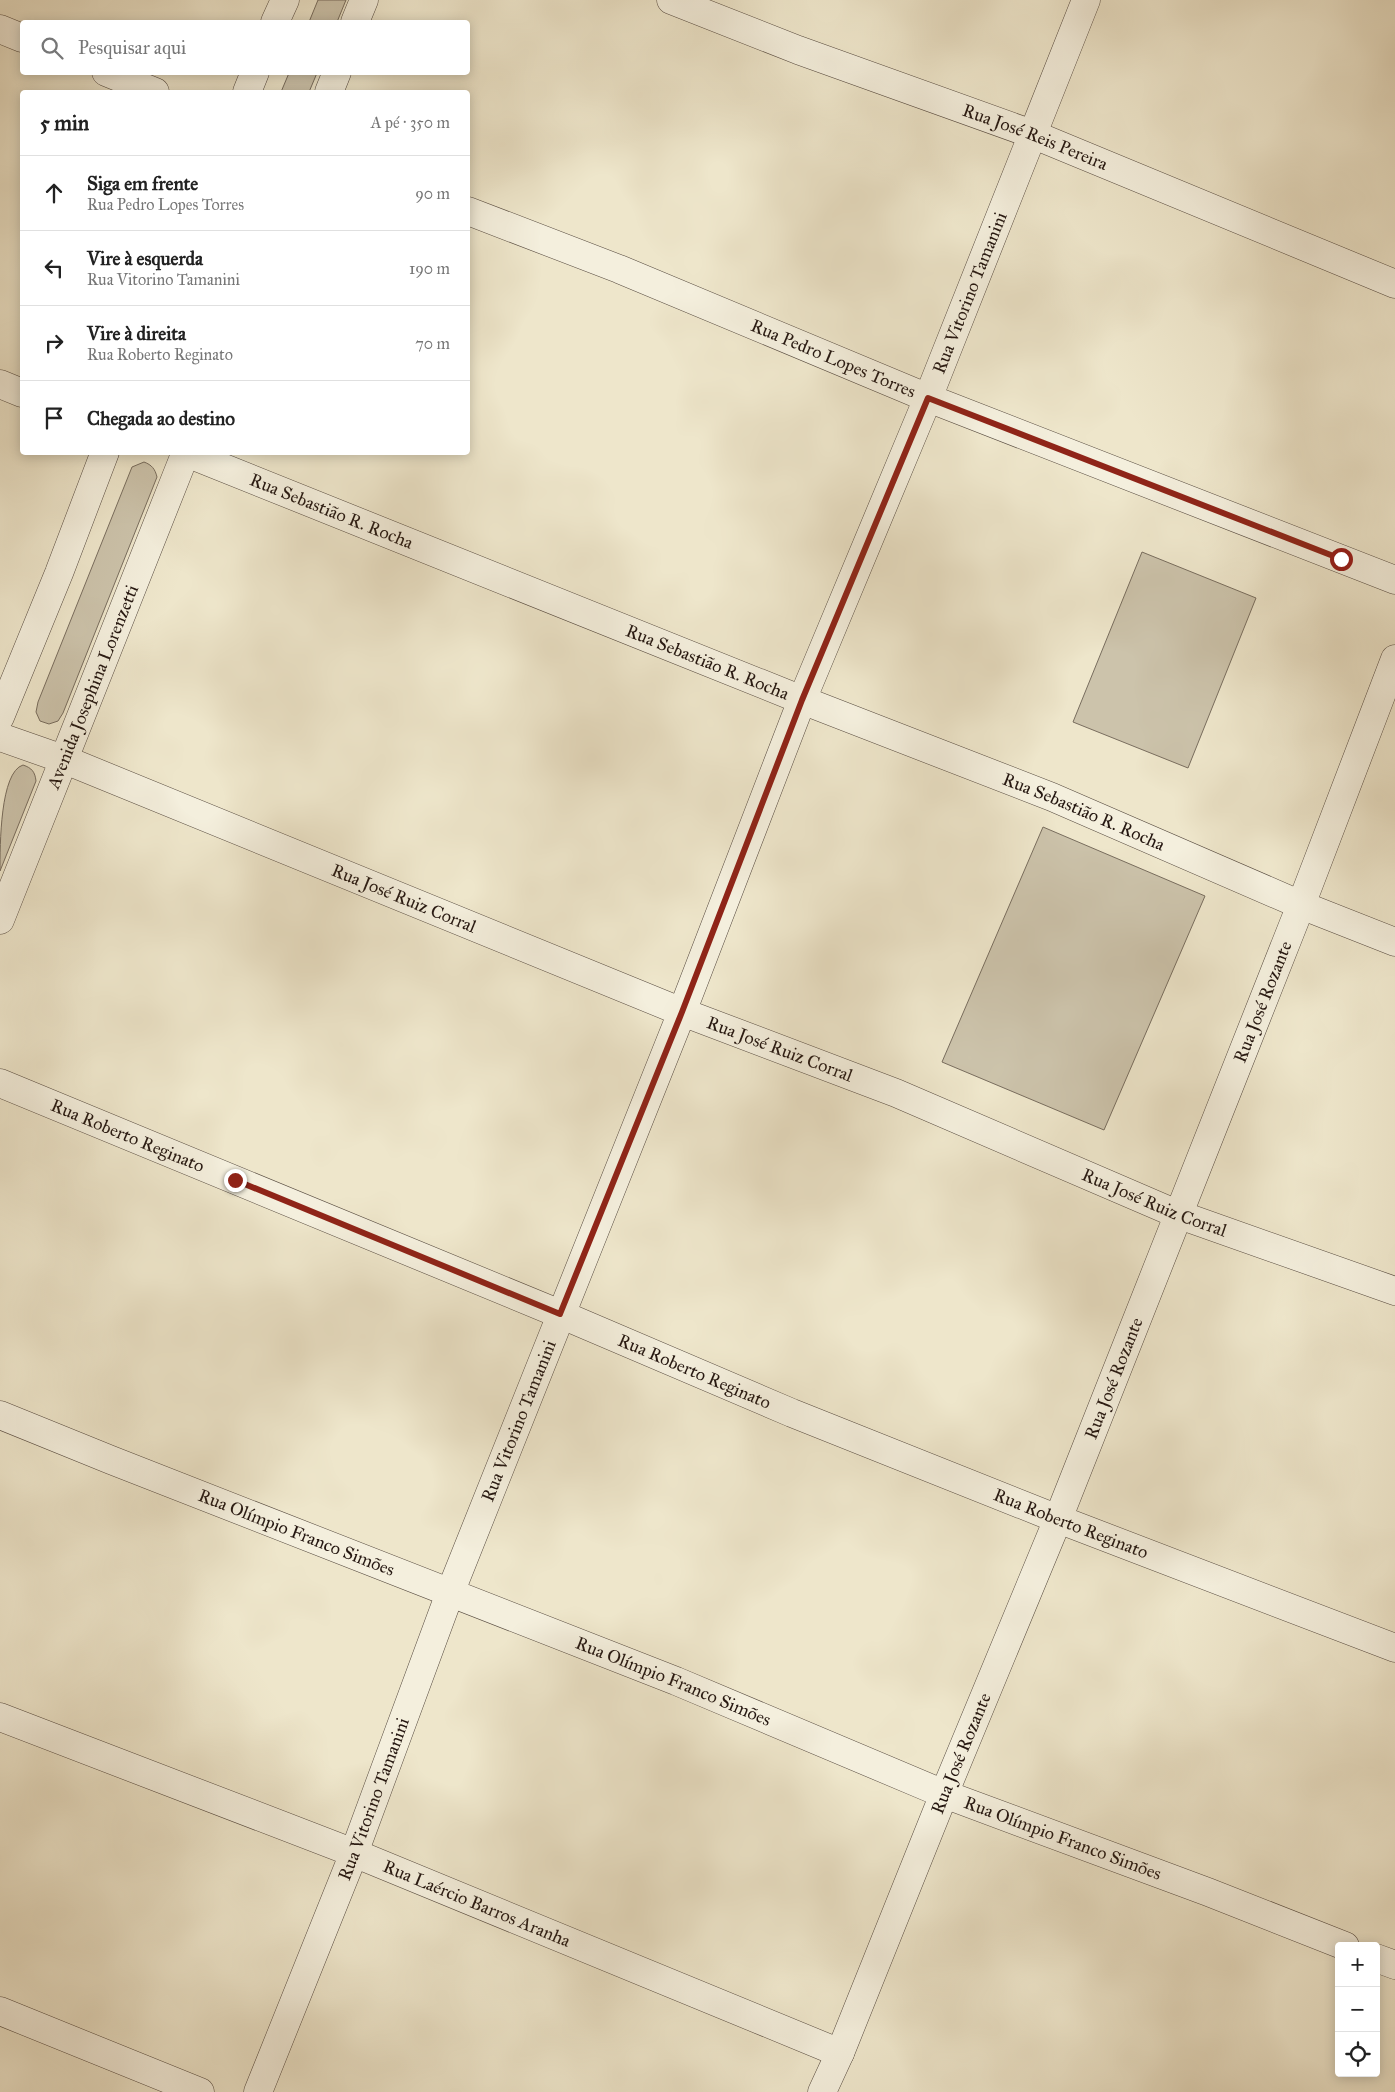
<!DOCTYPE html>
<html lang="pt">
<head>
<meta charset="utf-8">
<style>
	:root { --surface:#fff; --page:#f2f2f2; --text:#222; --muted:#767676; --line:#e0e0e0 }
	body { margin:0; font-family:"IM FELL Great Primer",serif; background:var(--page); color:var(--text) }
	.controls { position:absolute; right:15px; bottom:15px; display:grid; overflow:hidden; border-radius:5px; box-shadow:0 2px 12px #0003 }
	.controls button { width:45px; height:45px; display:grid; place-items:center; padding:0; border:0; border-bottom:1px solid var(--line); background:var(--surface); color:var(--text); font:25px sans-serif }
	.stop { position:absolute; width:15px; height:15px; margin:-11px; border:4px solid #8f2418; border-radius:50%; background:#fff }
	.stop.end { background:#8f2418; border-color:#fff; box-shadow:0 1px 5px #0008 }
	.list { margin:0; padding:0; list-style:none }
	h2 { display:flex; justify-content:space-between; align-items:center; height:65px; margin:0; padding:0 20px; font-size:21px }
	h2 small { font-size:16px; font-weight:400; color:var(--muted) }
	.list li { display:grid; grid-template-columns:32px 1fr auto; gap:15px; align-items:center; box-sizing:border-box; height:75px; padding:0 20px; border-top:1px solid var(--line) }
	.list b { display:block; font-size:19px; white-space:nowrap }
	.list p { margin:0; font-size:16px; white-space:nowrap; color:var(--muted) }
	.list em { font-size:16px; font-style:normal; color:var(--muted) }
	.icon { flex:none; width:28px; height:28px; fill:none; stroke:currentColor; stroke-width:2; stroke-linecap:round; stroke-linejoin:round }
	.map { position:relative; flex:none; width:1395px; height:2092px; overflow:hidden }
	.search { position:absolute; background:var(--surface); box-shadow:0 2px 12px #0003; left:20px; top:20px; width:450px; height:55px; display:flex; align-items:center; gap:12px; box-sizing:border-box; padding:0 18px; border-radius:5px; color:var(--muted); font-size:19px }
	.panel { position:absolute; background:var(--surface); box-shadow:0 2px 12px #0003; left:20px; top:90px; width:450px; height:365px; border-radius:5px }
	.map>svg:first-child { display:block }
	.green { fill:#ccc3ab; stroke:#786d5e }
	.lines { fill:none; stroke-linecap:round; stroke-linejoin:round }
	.minor-casing { stroke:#574b40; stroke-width:29 }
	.minor { stroke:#f4efdd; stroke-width:28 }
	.route { stroke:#8f2418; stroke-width:6 }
	.labels { text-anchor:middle; stroke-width:5; stroke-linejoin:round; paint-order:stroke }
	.street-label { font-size:18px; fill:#251711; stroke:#f4efdd }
</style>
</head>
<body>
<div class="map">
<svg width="1395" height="2092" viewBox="0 0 1395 2092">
	<rect width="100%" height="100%" fill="#eee6cb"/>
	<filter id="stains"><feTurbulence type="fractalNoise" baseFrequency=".004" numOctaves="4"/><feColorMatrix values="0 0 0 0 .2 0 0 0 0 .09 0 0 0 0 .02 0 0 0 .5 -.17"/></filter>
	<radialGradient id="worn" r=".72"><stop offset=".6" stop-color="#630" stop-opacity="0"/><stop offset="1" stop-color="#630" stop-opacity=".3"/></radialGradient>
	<!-- green -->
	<g class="green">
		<path d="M318 0H346L337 22H309Z"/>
		<path d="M289 73H317L309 92H281Z"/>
		<path d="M144 462C152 465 155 469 157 477L63 713 58 721 49 724 40 721 36 712 38 702 132 467Z"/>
		<path d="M1142 552 1256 598 1188 768 1073 722Z"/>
		<path d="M23 765C32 768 35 772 36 781L0 871C0 845 0 772 23 765Z"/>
		<path d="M1043 827 1205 896 1104 1130 942 1062Z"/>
	</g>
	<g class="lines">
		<!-- minor casing -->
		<g class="minor-casing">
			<g id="minor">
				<path id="s1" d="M671 0 798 50 1032 134 1395 284"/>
				<path d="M275 22 285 0"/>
				<path d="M355 22 364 0"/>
				<path d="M0 29 22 38"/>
				<path d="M106 72 155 92"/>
				<path d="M247 92 255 72"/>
				<path d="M329 92 337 72"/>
				<path id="s2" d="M468 211 619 269 928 398 1395 580"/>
				<path d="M0 384 22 393"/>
				<path id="s3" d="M184 452 802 700 1052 797 1301 905 1395 942"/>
				<path d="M0 717 59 573 105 452"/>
				<path id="s4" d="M0 737 63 759 682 1012 896 1093 1177 1214 1395 1291"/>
				<path id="s5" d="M0 920 186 452"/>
				<path id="s6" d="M0 1083 560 1314 792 1413 1058 1519 1395 1648"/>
				<path id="s7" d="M0 1415 111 1460 676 1681 944 1794 1208 1892 1345 1946"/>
				<path id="s8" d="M0 1717 354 1853 840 2053"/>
				<path d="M1376 1958 1395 1965"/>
				<path d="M0 2011 200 2092"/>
				<path id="s9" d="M258 2092 354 1853 450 1593 682 1012 802 700 928 398 1086 0"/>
				<path id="s10" d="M822 2092 840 2053 944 1794 1058 1519 1301 905 1395 659"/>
			</g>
		</g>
		<!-- minor -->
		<use href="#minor" class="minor"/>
	</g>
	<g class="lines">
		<!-- route -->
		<path class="route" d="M235 1180 560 1314 682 1012 802 700 928 398 1341 559"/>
	</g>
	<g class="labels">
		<!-- street labels -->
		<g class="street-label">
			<text dy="6" stroke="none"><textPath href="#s1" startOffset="389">Rua José Reis Pereira</textPath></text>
			<text dy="6" stroke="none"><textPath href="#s9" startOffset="1935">Rua Vitorino Tamanini</textPath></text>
			<text dy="6" stroke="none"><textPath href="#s2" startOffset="394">Rua Pedro Lopes Torres</textPath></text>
			<text dy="6" stroke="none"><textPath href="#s3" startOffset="159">Rua Sebastião R. Rocha</textPath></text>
			<text dy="6" stroke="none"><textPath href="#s3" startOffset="564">Rua Sebastião R. Rocha</textPath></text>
			<text dy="6" stroke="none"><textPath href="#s5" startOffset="251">Avenida Josephina Lorenzetti</textPath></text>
			<text dy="6" stroke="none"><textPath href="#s3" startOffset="969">Rua Sebastião R. Rocha</textPath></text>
			<text dy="6" stroke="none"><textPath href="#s4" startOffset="435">Rua José Ruiz Corral</textPath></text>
			<text dy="6" stroke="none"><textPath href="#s10" startOffset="1176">Rua José Rozante</textPath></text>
			<text dy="6" stroke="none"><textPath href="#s4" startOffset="840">Rua José Ruiz Corral</textPath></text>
			<text dy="6" stroke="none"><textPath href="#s6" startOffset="138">Rua Roberto Reginato</textPath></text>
			<text dy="6" stroke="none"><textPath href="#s4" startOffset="1245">Rua José Ruiz Corral</textPath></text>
			<text dy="6" stroke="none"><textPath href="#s6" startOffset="752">Rua Roberto Reginato</textPath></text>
			<text dy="6" stroke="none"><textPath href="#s10" startOffset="771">Rua José Rozante</textPath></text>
			<text dy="6" stroke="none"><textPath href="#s9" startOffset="720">Rua Vitorino Tamanini</textPath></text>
			<text dy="6" stroke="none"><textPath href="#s6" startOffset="1158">Rua Roberto Reginato</textPath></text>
			<text dy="6" stroke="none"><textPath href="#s7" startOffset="319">Rua Olímpio Franco Simões</textPath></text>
			<text dy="6" stroke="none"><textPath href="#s7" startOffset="724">Rua Olímpio Franco Simões</textPath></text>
			<text dy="6" stroke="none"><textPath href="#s10" startOffset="366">Rua José Rozante</textPath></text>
			<text dy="6" stroke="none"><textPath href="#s9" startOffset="315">Rua Vitorino Tamanini</textPath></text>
			<text dy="6" stroke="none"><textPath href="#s7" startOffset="1144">Rua Olímpio Franco Simões</textPath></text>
			<text dy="6" stroke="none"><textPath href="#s8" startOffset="512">Rua Laércio Barros Aranha</textPath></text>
		</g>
	</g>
	<rect width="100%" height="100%" filter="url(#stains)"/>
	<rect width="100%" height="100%" fill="url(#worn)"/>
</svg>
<div class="controls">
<button>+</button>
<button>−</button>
<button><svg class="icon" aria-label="locate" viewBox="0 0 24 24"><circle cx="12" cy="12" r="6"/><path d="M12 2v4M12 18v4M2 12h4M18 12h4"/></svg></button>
</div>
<div class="stop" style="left:1341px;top:559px"></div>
<div class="stop end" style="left:235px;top:1180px"></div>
<div class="search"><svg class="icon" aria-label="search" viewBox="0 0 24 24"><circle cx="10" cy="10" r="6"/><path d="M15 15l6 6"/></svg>Pesquisar aqui</div>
<section class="panel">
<h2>5 min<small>A pé · 350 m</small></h2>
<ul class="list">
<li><svg class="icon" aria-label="ahead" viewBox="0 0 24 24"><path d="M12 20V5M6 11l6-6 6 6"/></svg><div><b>Siga em frente</b><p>Rua Pedro Lopes Torres</p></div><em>90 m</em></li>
<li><svg class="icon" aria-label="left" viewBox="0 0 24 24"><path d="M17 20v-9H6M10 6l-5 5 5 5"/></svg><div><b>Vire à esquerda</b><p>Rua Vitorino Tamanini</p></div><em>190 m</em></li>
<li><svg class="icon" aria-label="right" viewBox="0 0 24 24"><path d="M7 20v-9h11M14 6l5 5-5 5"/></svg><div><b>Vire à direita</b><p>Rua Roberto Reginato</p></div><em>70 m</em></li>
<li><svg class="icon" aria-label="arrive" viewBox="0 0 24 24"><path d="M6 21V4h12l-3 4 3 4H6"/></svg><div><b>Chegada ao destino</b></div></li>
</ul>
</section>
</div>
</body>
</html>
